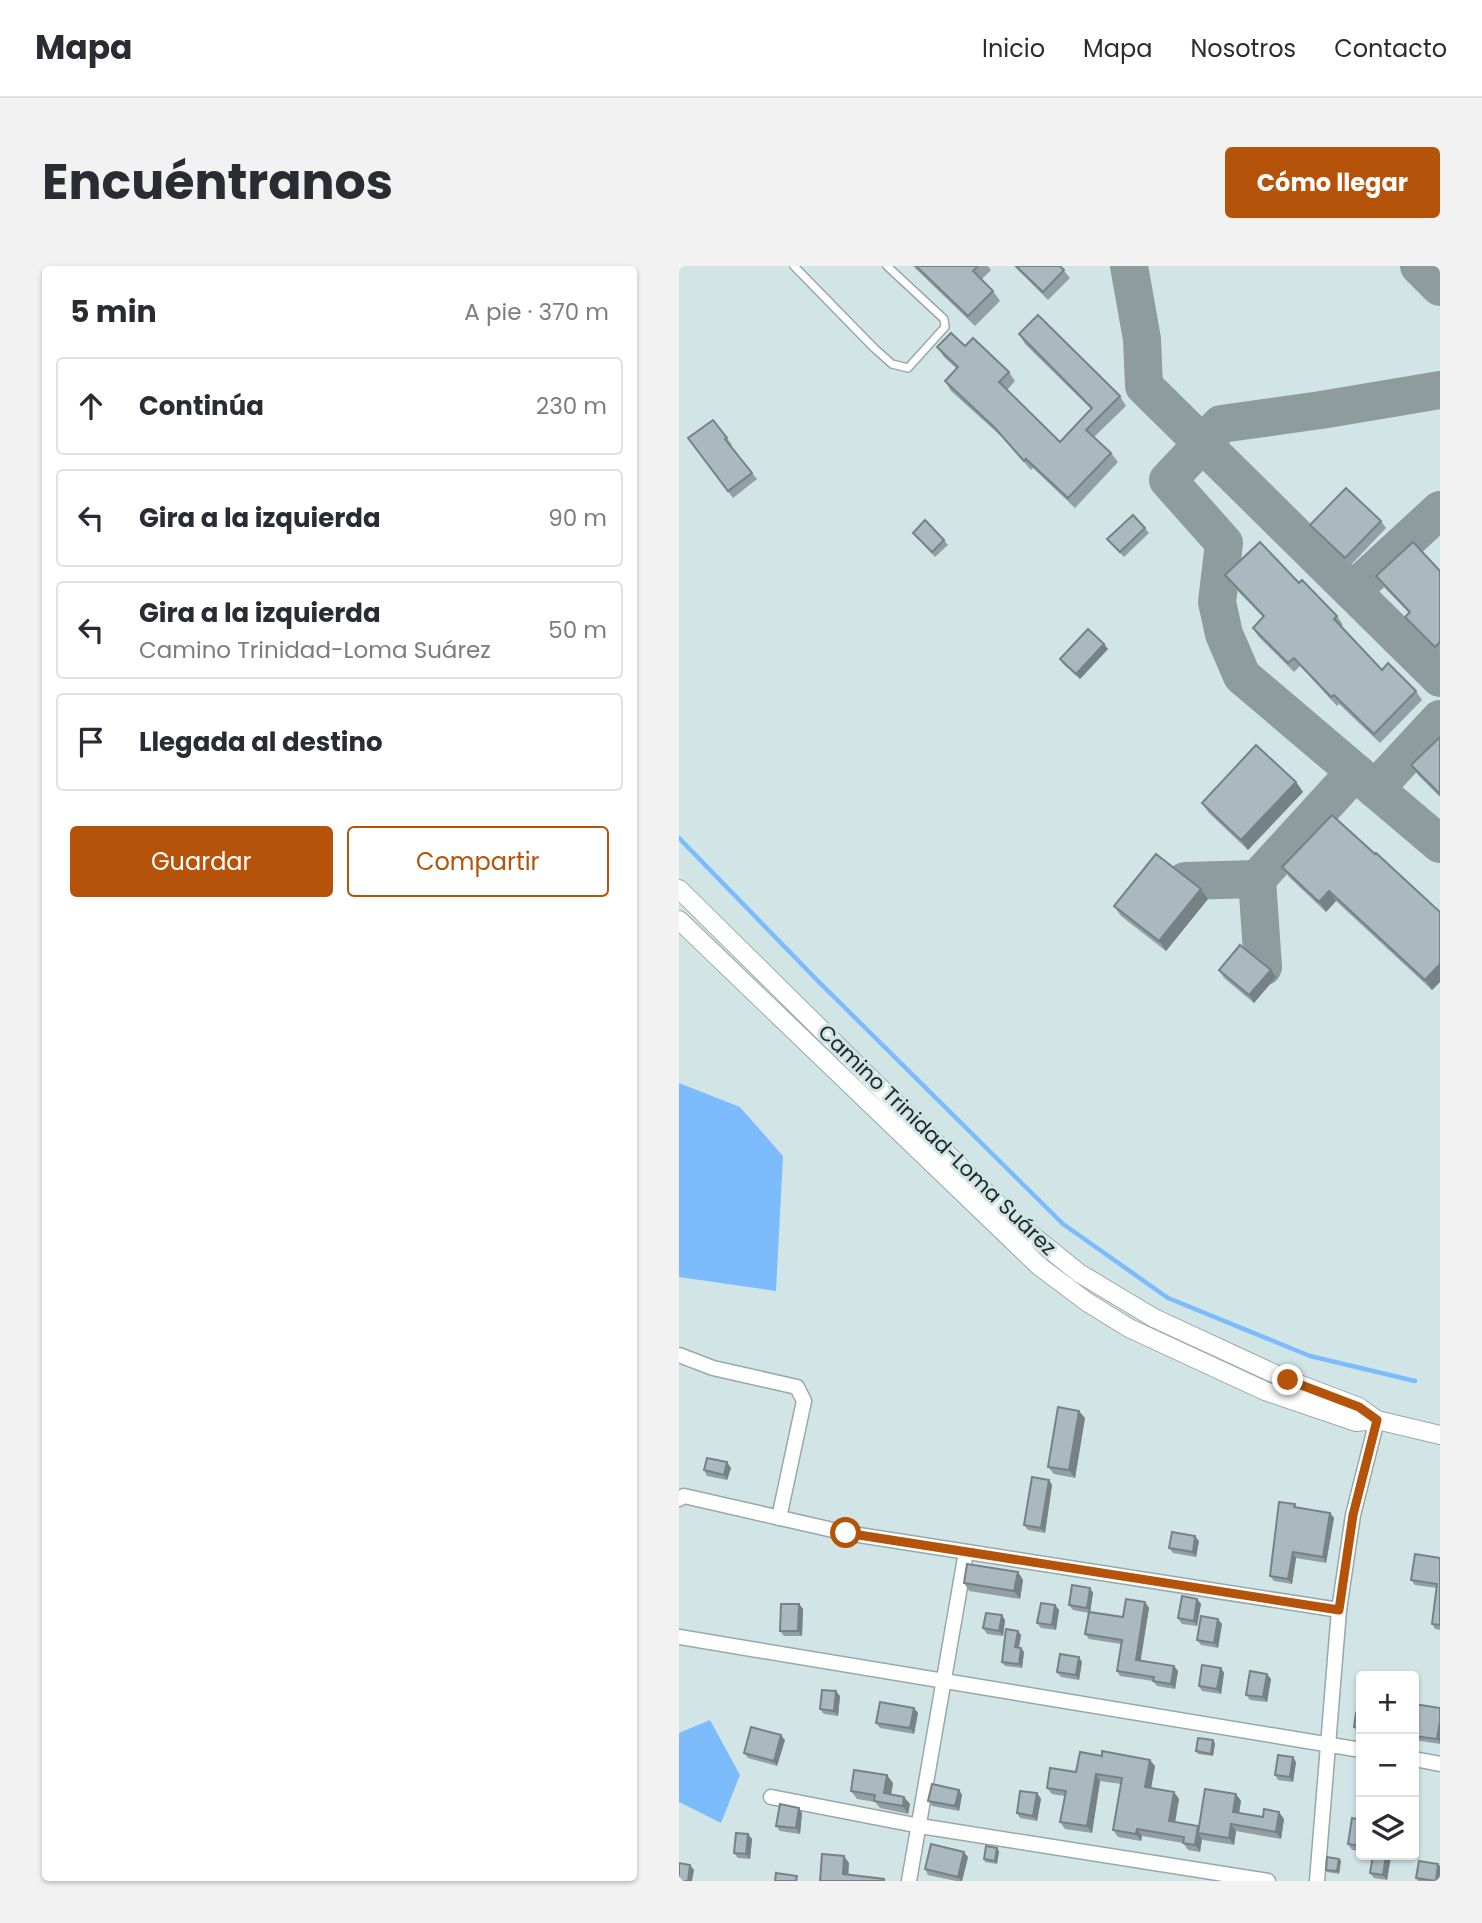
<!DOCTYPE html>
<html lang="es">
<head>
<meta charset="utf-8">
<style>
	:root { --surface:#fff; --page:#f2f2f3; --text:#2b2b33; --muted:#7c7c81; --line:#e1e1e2; --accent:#b45309 }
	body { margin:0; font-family:Poppins,sans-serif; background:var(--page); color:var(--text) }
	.controls { position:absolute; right:21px; bottom:21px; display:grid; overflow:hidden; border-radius:7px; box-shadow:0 2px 5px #0004 }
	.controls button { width:63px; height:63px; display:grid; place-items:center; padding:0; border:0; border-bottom:2px solid var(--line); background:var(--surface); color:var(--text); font:35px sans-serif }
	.stop { position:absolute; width:21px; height:21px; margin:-16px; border:5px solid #b45309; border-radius:50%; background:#fff }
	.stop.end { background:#b45309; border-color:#fff; box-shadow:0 2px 7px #0008 }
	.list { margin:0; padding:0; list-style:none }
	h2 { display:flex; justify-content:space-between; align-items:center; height:91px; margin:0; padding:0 28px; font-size:30px }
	h2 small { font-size:23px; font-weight:400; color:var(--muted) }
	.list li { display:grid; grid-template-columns:46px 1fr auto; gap:21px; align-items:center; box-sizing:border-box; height:98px; margin:0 14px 14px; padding:0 14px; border:2px solid var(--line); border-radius:7px }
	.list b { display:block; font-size:26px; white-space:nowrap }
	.list p { margin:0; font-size:23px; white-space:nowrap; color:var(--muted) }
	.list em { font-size:23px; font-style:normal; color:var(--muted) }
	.actions { display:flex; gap:14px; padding:21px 28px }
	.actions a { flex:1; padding:16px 0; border:2px solid var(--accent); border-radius:7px; text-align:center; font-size:24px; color:var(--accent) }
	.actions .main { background:var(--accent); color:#fff }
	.icon { flex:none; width:38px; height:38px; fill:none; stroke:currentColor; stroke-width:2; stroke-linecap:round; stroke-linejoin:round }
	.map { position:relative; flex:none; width:761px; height:1615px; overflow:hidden; border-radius:7px }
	header { display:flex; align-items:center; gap:42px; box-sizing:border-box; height:98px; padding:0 35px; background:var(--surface); border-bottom:2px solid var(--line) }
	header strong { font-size:33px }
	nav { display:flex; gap:38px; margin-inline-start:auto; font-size:24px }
	.intro { display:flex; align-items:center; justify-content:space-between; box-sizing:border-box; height:168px; padding:0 42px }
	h1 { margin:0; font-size:49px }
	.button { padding:18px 32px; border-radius:7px; background:var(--accent); color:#fff; font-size:24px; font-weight:700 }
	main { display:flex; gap:42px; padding:0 42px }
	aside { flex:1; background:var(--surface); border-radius:7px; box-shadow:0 2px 5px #0004 }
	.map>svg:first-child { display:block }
	.water { fill:#7dbcfc }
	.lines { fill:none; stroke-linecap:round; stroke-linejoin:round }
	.stream { stroke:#7dbcfc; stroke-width:4.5 }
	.taxiway { stroke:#8e9c9d; stroke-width:38 }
	.service-casing { stroke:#97a8aa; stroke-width:10 }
	.minor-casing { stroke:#97a8aa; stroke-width:17 }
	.tertiary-casing { stroke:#97a8aa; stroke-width:20 }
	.service { stroke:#fff; stroke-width:7 }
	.minor { stroke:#fff; stroke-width:14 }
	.tertiary { stroke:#fff; stroke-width:18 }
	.wall { fill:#929fa5 }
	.shaded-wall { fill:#778286 }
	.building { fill:#aab9c0; stroke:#778286; stroke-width:2 }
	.route { stroke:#b45309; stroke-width:9 }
	.labels { text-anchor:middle; stroke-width:6; stroke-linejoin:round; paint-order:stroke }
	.street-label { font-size:21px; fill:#232a2b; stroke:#d2e5e6 }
</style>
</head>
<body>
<header>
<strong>Mapa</strong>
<nav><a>Inicio</a><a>Mapa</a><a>Nosotros</a><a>Contacto</a></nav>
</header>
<div class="intro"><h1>Encuéntranos</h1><a class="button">Cómo llegar</a></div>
<main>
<aside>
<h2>5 min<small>A pie · 370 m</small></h2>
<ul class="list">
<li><svg class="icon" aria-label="ahead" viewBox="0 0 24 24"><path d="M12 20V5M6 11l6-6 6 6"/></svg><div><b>Continúa</b></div><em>230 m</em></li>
<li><svg class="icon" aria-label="left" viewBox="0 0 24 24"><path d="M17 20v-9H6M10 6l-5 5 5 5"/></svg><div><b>Gira a la izquierda</b></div><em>90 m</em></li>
<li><svg class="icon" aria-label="left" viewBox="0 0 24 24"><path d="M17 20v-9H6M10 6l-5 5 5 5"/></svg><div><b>Gira a la izquierda</b><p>Camino Trinidad-Loma Suárez</p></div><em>50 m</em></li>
<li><svg class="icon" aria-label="arrive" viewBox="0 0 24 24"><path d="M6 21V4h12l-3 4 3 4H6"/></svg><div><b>Llegada al destino</b></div></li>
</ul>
<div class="actions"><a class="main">Guardar</a><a>Compartir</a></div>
</aside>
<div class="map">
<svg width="761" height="1615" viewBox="0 0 761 1615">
	<rect width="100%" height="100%" fill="#d2e5e6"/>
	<!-- water -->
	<g class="water">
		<path d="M0 817 61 841 104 890 97 1025 0 1011Z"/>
		<path d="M31 1454 61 1509 42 1557 0 1536V1467Z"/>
	</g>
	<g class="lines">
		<!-- stream -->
		<path class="stream" d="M0 572 138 714 384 958 489 1032 631 1090 736 1115"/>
		<!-- taxiway -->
		<g class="taxiway">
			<path d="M450 0 463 73 465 120 761 412"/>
			<path d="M740 0 761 21"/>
			<path d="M761 124 642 144 542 158 489 214 545 277 538 336 545 368 563 410 761 578"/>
			<path d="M673 325 761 244"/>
			<path d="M696 523 761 453"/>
			<path d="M578 613 584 701"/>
			<path d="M506 615 578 613 676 506"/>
		</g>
		<!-- service casing -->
		<g class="service-casing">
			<path id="service" d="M115 0 195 82 213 98 229 102 266 61 265 53 208 0"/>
		</g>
		<!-- minor casing -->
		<g class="minor-casing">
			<g id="minor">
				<path d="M0 1089 34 1102 118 1121 125 1135 100 1252"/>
				<path d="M0 1233 5 1230 167 1267 660 1344"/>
				<path d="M0 1371 682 1484"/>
				<path d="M735 1493 761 1498"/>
				<path d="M92 1531 241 1560 589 1615"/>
				<path d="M230 1615 287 1286"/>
				<path d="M638 1615 660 1344 674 1249 698 1154"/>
			</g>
		</g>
		<!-- tertiary casing -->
		<g class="tertiary-casing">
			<g id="tertiary">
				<path d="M0 623 338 957 400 1007 475 1052 609 1114 680 1141 698 1154"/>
				<path d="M0 654 360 1000 408 1036 450 1062 586 1125 677 1156 698 1154 761 1169"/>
			</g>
		</g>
		<!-- service -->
		<use href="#service" class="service"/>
		<!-- minor -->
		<use href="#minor" class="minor"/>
		<!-- tertiary -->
		<use href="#tertiary" class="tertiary"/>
	</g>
	<!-- wall -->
	<g class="wall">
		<path d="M234 0H309L312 4 303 13 314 25 321 35 296 60Z"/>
		<path d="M335 0H381L391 12 369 34Z"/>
		<path d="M340 68 441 130 447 140 415 171 432 187 439 196 396 242 354 202 352 204 323 171 272 125 266 115 278 103 265 91 258 81 286 80 330 106 336 115 328 124 381 176 412 143 346 78Z"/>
		<path d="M34 154 53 179 51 180 78 213 54 232 9 172Z"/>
		<path d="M702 255 707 262 671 300 636 267 631 259Z"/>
		<path d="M466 262 470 267 445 291 428 273Z"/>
		<path d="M234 267 265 274 269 279 256 291Z"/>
		<path d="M761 305V388L731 359 726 351 730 347 702 318 697 310Z"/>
		<path d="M546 309 620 317 658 350 664 359 662 360 703 404 737 425 743 434 701 477 660 438 658 440 621 400 615 406 579 370 574 362 584 351 552 318Z"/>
		<path d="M425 378 429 383 401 413 384 398 381 393Z"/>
		<path d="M761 471V531L739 509 732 499Z"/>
		<path d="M617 516 624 526 569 584 530 547 523 537Z"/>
		<path d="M696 588 761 646V716L753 724 657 635 647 646 610 611 603 601Z"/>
		<path d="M522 623 529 633 487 685 442 650 435 640Z"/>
		<path d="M540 704H592L597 711 575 737 545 712Z"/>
		<path d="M406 1152 396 1212 375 1208 369 1201Z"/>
		<path d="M52 1202 48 1214 28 1210 25 1204Z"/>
		<path d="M370 1214 373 1219 366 1267 349 1264 345 1259Z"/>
		<path d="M616 1238 618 1242 651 1247 655 1252 647 1297 617 1292 613 1318 595 1315 591 1310Z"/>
		<path d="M520 1275 517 1291 494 1287 490 1282Z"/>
		<path d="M761 1292V1364L756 1363 753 1358 758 1322 736 1319 732 1314Z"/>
		<path d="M339 1306 344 1314 341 1333 290 1325 285 1317Z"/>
		<path d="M411 1322 414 1327 411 1346 444 1351 466 1336 470 1342 461 1394 499 1405 496 1423 478 1420 474 1415 441 1410 438 1405 442 1378 410 1373 406 1368 410 1347 394 1344 390 1339Z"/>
		<path d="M518 1333 522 1338 518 1360 503 1358 499 1352Z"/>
		<path d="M120 1338 124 1343 123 1370H105L101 1365Z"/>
		<path d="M376 1339 380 1344 377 1364 362 1362 358 1357Z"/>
		<path d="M323 1349 326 1354 324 1370 308 1368 304 1362Z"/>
		<path d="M543 1358 539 1382 522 1379 518 1374Z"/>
		<path d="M339 1365 342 1369 340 1382H342L345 1386 343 1402 326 1400 323 1396Z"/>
		<path d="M403 1396 400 1414 382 1411 378 1406Z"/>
		<path d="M542 1402 545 1407 542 1428 523 1425 520 1420Z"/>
		<path d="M588 1408 592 1413 588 1436 571 1434 567 1429Z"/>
		<path d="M161 1430 159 1450 145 1448 141 1443Z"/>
		<path d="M735 1435V1438L761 1442V1478L735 1474Z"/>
		<path d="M235 1442 239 1447 235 1468 201 1462 197 1457Z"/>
		<path d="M682 1448V1467L678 1466 675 1461Z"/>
		<path d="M106 1474 98 1500 69 1492 65 1487Z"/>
		<path d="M536 1477 534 1490 519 1488 517 1485Z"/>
		<path d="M617 1496 614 1516 599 1514 596 1509Z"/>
		<path d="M476 1500 472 1522 495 1526 500 1533 496 1556 519 1560 557 1528 562 1535 560 1547 605 1553 602 1573 557 1565 555 1579 524 1574 523 1573 521 1586 509 1584 504 1577 463 1570 462 1575 439 1571 434 1564 442 1518 421 1515 413 1567 386 1563 381 1556 386 1530 373 1528 368 1522 397 1506Z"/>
		<path d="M214 1517 212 1528 231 1538 229 1548 201 1542 196 1536 178 1533 172 1525Z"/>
		<path d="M280 1524 283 1529 280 1545 253 1540 249 1535Z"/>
		<path d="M358 1527 362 1533 358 1555 341 1552 338 1547Z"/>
		<path d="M120 1542 123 1547 121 1568 101 1565 97 1560Z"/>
		<path d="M682 1554V1585L673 1584 669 1578Z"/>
		<path d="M69 1568 73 1573 71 1593 59 1592 55 1587Z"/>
		<path d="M318 1582 320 1585 318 1598 306 1596 305 1593Z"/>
		<path d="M694 1589H711L712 1590 708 1614 695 1612 691 1607Z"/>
		<path d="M289 1591 283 1615H277L249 1609 246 1603Z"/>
		<path d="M660 1593 662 1595 660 1608 648 1606 647 1604Z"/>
		<path d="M759 1598 761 1600V1615H739L737 1612Z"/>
	</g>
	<!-- shaded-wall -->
	<g class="shaded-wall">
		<path d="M425 378 429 383 401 413 397 408Z"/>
		<path d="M617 516 624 526 569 584 562 574Z"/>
		<path d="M522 623 529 633 487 685 480 675Z"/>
		<path d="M650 625 657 635 647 646 640 636Z"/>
		<path d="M761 698V716L753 724 746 714Z"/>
		<path d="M592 704 597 711 575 737 570 729Z"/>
		<path d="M400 1145 406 1152 396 1212 390 1204Z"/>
		<path d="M48 1196 52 1202 48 1214 45 1209Z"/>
		<path d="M370 1214 373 1219 366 1267 362 1262Z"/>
		<path d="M651 1247 655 1252 647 1297 644 1291Z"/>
		<path d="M516 1270 520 1275 517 1291 514 1286Z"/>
		<path d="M614 1286 617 1292 613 1318 609 1313Z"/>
		<path d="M339 1306 344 1314 341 1333 335 1325Z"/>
		<path d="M411 1322 414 1327 411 1347 408 1342Z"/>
		<path d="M518 1333 522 1338 518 1360 515 1355Z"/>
		<path d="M466 1336 470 1342 461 1399 457 1394Z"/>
		<path d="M120 1338 124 1343 123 1370 119 1365Z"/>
		<path d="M376 1339 380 1344 377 1364 373 1359Z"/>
		<path d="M323 1349 326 1354 324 1370 320 1365Z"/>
		<path d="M539 1353 543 1358 539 1382 535 1377Z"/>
		<path d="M339 1365 342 1369 339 1385 336 1381Z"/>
		<path d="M342 1382 345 1386 343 1402 340 1398Z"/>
		<path d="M400 1391 403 1396 400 1414 397 1409Z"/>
		<path d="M495 1400 499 1405 496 1423 492 1418Z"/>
		<path d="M542 1402 545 1407 542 1428 538 1423Z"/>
		<path d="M588 1408 592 1413 588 1436 584 1431Z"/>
		<path d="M157 1425 161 1430 159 1450 155 1445Z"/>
		<path d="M235 1442 239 1447 235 1468 231 1462Z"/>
		<path d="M761 1456V1477L758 1473Z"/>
		<path d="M102 1469 106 1474 98 1500 95 1495Z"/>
		<path d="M534 1474 536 1477 534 1490 532 1488Z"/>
		<path d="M614 1491 617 1496 614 1516 611 1511Z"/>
		<path d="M471 1494 476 1500 471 1528 466 1521Z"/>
		<path d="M417 1508 421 1515 413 1567 408 1560Z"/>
		<path d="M208 1509 214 1517 211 1535 205 1527Z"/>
		<path d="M280 1524 283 1529 280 1545 276 1540Z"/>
		<path d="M495 1526 500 1533 495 1562 490 1555Z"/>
		<path d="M358 1527 362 1533 358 1555 354 1550Z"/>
		<path d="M557 1528 562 1535 559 1553 554 1546Z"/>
		<path d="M225 1531 231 1538 229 1548 224 1540Z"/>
		<path d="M120 1542 123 1547 121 1568 117 1562Z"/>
		<path d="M600 1546 605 1553 602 1573 597 1566Z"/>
		<path d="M552 1558 557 1565 555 1579 550 1572Z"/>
		<path d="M519 1560V1567L523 1573 521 1586 516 1579Z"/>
		<path d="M458 1563 463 1570 462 1575 457 1568Z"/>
		<path d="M69 1568 73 1573 71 1593 67 1588Z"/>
		<path d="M318 1582 320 1585 318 1598 316 1595Z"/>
		<path d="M285 1586 289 1591 283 1615H282L279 1611Z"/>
		<path d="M707 1589 712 1590 708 1614 704 1609Z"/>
		<path d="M165 1590 170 1597 169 1615 164 1608Z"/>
		<path d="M660 1593 662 1595 660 1608 658 1605Z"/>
		<path d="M759 1598 761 1600V1615H757Z"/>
		<path d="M11 1599 15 1604 13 1615H9Z"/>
	</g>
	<!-- building -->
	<g class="building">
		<path d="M237 0H299L294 5 314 25 289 50Z"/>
		<path d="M337 0H381L385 4 364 26Z"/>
		<path d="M359 49 441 130 407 164 432 187 389 232 347 193 345 195 316 162 266 115 279 101 258 81 272 67 286 80 294 72 330 106 320 116 381 176 413 142 340 68Z"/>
		<path d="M34 154 48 172 46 173 73 207 49 225 9 172Z"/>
		<path d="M667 222 702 255 666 292 631 259Z"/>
		<path d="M454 249 466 262 441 286 428 273Z"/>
		<path d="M246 254 265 274 253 286 234 267Z"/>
		<path d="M581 276 620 317 623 314 658 350 655 353 703 404 709 397 737 425 695 468 655 429 652 431 615 392 609 397 574 362 585 350 546 309Z"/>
		<path d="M734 276 761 305V376L756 381 726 351 731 346 697 310Z"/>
		<path d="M409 363 425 378 397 408 381 393Z"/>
		<path d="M761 471V528L732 499Z"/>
		<path d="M577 479 617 516 562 574 523 537Z"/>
		<path d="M653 549 696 588 697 587 761 646V698L746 714 650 625 640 636 603 601Z"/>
		<path d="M477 588 522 623 480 675 435 640Z"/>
		<path d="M561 679 592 704 570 729 540 704Z"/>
		<path d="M379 1141 400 1145 390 1204 369 1201Z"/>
		<path d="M28 1192 48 1196 45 1209 25 1204Z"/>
		<path d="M353 1211 370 1214 362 1262 345 1259Z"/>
		<path d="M600 1236 616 1238 615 1241 651 1247 644 1291 614 1286 609 1313 591 1310Z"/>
		<path d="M493 1266 516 1270 514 1286 490 1282Z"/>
		<path d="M736 1288 761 1292V1359L753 1358 758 1318 732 1314Z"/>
		<path d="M288 1298 339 1306 335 1325 285 1317Z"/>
		<path d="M393 1319 411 1322 408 1342 390 1339Z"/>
		<path d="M503 1330 518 1333 515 1355 499 1352Z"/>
		<path d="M447 1333 466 1336 457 1394 495 1400 492 1418 474 1415 475 1411 438 1405 443 1374 406 1368 410 1346 444 1351Z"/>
		<path d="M362 1337 376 1339 373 1359 358 1357Z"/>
		<path d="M102 1338H120L119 1365H101Z"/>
		<path d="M307 1347 323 1349 320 1365 304 1362Z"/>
		<path d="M522 1350 539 1353 535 1377 518 1374Z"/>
		<path d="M327 1363 339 1365 336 1381 342 1382 340 1398 323 1396Z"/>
		<path d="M381 1388 400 1391 397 1409 378 1406Z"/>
		<path d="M523 1399 542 1402 538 1423 520 1420Z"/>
		<path d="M571 1405 588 1408 584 1431 567 1429Z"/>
		<path d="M143 1424 157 1425 155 1445 141 1443Z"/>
		<path d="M201 1436 235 1442 231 1462 197 1457Z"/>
		<path d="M735 1438 761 1442V1455L758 1473 735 1470Z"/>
		<path d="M677 1447 682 1448V1462L675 1461Z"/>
		<path d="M72 1461 102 1469 95 1495 65 1487Z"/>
		<path d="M519 1472 534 1474 532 1488 517 1485Z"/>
		<path d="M423 1485 471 1494 466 1521 495 1526 490 1555 519 1560 516 1579 504 1577 505 1571 458 1563 457 1568 434 1564 443 1512 417 1508 408 1560 381 1556 387 1525 368 1522 371 1502 397 1506 401 1486 423 1490Z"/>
		<path d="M599 1489 614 1491 611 1511 596 1509Z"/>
		<path d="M175 1504 208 1509 205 1527 225 1531 224 1540 195 1535 196 1529 172 1525Z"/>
		<path d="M253 1518 280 1524 276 1540 249 1535Z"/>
		<path d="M526 1523 557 1528 554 1546 584 1551 585 1543 600 1546 597 1566 552 1558 550 1572 519 1567Z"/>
		<path d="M341 1525 358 1527 354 1550 338 1547Z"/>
		<path d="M101 1538 120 1542 117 1562 97 1560Z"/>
		<path d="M673 1552 682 1554V1580L669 1578Z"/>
		<path d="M57 1567 69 1568 67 1588 55 1587Z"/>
		<path d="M252 1578 285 1586 279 1611 246 1603Z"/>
		<path d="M307 1580 318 1582 316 1595 305 1593Z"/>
		<path d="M143 1588 165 1590 164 1608 205 1613V1615H141Z"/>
		<path d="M694 1589H707L704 1609 691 1607Z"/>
		<path d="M648 1591 660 1593 658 1605 647 1604Z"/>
		<path d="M740 1595 759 1598 757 1615 737 1612Z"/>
		<path d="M0 1597 11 1599 9 1615H0Z"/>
		<path d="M97 1607 118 1610 117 1615H96Z"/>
	</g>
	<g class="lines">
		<!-- route -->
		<path class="route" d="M167 1267 660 1344 674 1249 698 1154 680 1141 609 1114"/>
	</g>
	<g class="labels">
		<!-- street labels -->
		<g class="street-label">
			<text transform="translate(258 874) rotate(44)" y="7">Camino Trinidad-Loma Suárez</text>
		</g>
	</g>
</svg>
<div class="controls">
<button>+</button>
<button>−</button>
<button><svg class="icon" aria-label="layers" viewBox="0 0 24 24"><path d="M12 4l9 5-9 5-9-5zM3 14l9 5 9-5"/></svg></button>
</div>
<div class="stop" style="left:167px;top:1267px"></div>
<div class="stop end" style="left:609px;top:1114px"></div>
</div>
</main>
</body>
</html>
